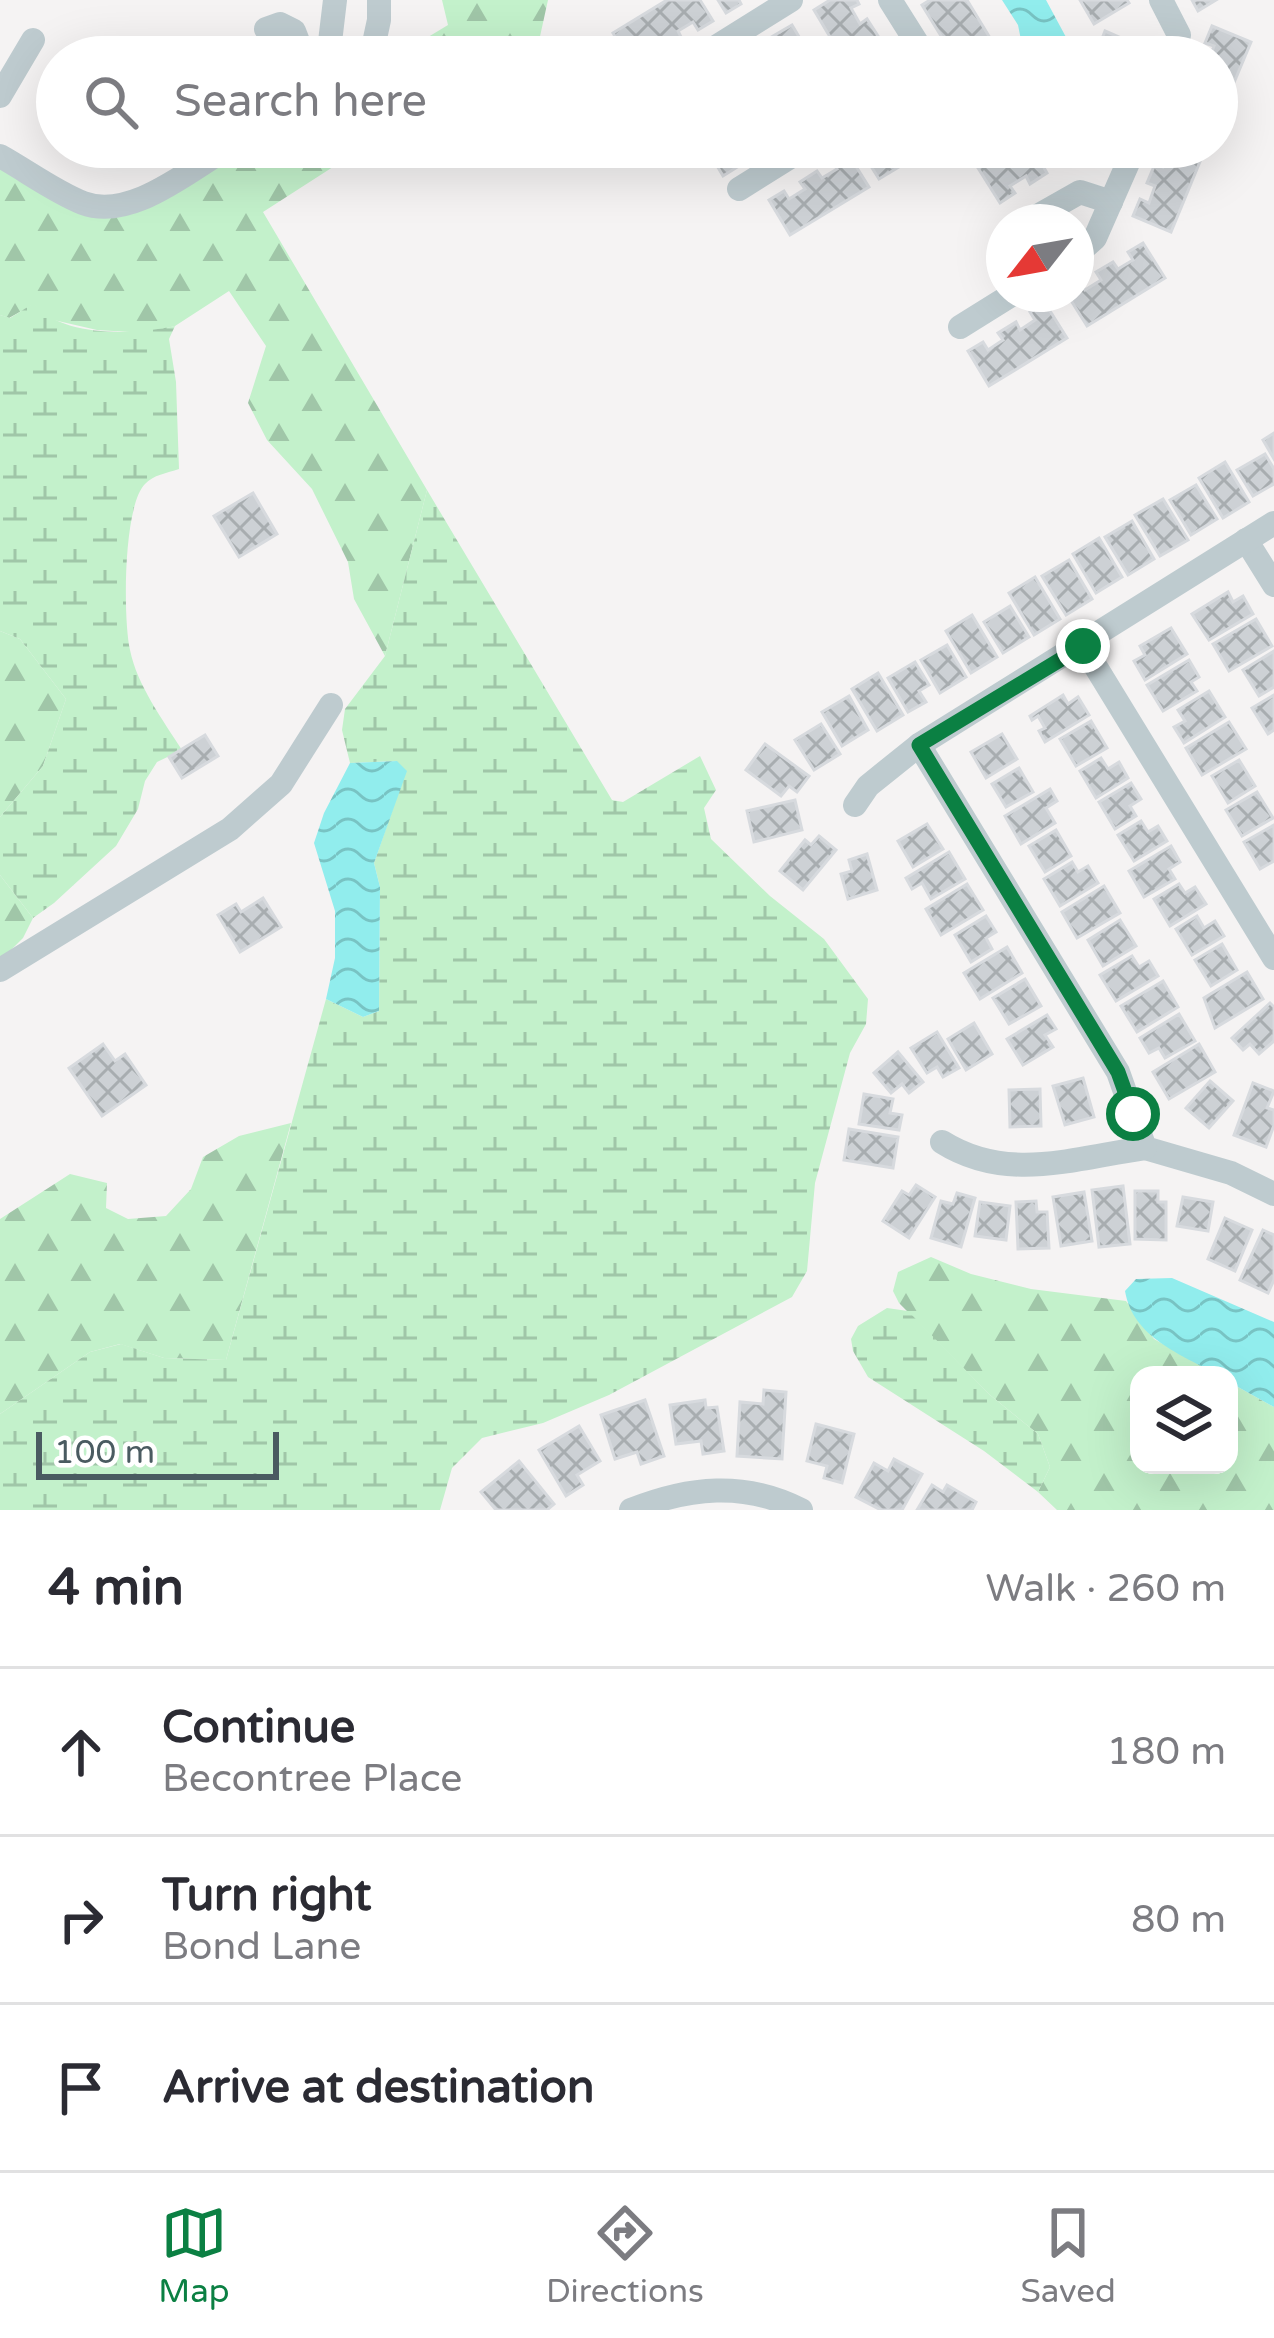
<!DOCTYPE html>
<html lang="en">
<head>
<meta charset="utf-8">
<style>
	:root { --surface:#fff; --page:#f2f2f3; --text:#2b2b33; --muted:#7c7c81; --line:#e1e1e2; --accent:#0b8043 }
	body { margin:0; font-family:"Varela Round",sans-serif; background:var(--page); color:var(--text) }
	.controls { position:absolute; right:36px; bottom:36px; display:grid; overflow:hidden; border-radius:24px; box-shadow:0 12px 48px #0002 }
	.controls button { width:108px; height:108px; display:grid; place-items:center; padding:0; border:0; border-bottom:3px solid var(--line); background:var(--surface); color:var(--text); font:60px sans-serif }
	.compass { position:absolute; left:986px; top:204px; width:108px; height:108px; border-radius:50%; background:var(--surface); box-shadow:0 12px 48px #0002; rotate:239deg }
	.scale { position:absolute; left:36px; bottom:30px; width:243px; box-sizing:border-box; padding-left:12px; border:6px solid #4a5b61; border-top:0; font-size:33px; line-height:42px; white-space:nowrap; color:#4a5b61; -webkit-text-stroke:9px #fff; paint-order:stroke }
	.stop { position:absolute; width:36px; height:36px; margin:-27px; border:9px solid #0b8043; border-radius:50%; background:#fff }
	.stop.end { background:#0b8043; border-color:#fff; box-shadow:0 3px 12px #0008 }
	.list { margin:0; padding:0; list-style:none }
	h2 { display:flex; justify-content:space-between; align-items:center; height:156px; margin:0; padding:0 48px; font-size:51px }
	h2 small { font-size:39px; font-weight:400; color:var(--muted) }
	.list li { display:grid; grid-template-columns:78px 1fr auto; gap:36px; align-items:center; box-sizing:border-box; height:168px; padding:0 48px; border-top:3px solid var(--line) }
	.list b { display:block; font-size:45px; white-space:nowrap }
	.list p { margin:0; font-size:39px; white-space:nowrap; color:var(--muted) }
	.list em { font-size:39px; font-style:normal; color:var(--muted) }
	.icon { flex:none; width:66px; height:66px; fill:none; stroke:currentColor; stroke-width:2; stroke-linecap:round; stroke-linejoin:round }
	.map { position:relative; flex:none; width:1274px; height:1510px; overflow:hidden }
	.search { position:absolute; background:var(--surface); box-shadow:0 12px 48px #0002; left:36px; right:36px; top:36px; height:132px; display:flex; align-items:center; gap:30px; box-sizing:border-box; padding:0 42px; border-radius:66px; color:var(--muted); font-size:45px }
	.sheet { height:660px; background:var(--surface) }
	nav { display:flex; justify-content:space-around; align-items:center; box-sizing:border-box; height:168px; border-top:3px solid var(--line); background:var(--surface); font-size:33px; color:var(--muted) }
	nav a { display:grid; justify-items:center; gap:6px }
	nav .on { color:var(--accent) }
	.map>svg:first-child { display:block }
	.forest { fill:url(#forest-firs) }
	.wetland { fill:url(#wetland-marsh) }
	.water { fill:url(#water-waves) }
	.building { fill:url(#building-cross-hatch); stroke:#d7dade; stroke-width:3 }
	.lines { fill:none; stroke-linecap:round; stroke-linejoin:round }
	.minor { stroke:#becbcf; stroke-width:24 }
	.route { stroke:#0b8043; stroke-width:15 }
</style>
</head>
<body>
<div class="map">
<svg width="1274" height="1510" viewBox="0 0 1274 1510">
	<defs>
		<pattern id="forest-firs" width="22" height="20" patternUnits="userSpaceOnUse" patternTransform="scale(3)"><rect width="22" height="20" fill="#c3f1cb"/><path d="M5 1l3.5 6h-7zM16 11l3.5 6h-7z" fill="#a0c6a8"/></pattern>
		<pattern id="wetland-marsh" width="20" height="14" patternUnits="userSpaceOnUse" patternTransform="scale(3)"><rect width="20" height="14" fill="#c3f1cb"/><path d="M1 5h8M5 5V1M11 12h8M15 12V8" fill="none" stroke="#a0c6a8"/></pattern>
		<pattern id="water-waves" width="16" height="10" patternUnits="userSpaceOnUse" patternTransform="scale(3)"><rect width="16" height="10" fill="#91eded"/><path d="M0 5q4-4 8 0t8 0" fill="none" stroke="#78c3c3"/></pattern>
		<pattern id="building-cross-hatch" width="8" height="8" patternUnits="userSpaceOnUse" patternTransform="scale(3)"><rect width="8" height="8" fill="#cdd1d5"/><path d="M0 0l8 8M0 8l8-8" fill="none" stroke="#a8adb0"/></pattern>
	</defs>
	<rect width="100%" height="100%" fill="#f5f3f3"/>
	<!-- forest -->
	<g class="forest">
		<path d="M442 0H548L539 41 512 57H395L448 25Z"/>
		<path d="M257 147H364L263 212 427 490 385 656 354 599 348 562 312 489 267 440 248 403 266 346 229 291 175 326 146 333 97 330 45 318 34 304 9 318 0 315V167L78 210Z"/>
		<path d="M0 631 20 639 66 699 43 766 0 817Z"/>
		<path d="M0 875 33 918 23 938 0 961Z"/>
		<path d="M291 1123 226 1360 164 1358 120 1344 90 1352 0 1414V1219L70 1174 107 1183 106 1208 128 1219 166 1216 191 1189 203 1157 239 1136Z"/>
		<path d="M931 1257 971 1274 1031 1289 1126 1301 1154 1339 1218 1375H1139V1465H1229V1382L1274 1407V1510H1057L1038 1492 1050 1467 1038 1434 990 1395 899 1303 893 1291 898 1272Z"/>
	</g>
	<!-- wetland -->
	<g class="wetland">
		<path d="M34 303C61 338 135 335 175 326L169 339 176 382 179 469C167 473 153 475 145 484 123 506 123 619 130 650 137 685 163 720 182 750L157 762 145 781 138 809 116 846 54 903 33 918 0 875V817L43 766 66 699 20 639 0 631V315L10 318Z"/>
		<path d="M427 490 612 800 623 802 700 756 716 790 704 808 711 839 770 896 824 939 868 999 866 1024 850 1053 815 1183 807 1271 792 1297 609 1395 543 1423 482 1438 452 1468 440 1510H0V1414L90 1352 121 1344 164 1358 226 1360 326 999 363 1017 379 1011 380 887 374 863 406 771 396 761 350 763 342 730 345 709 385 656Z"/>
		<path d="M887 1308 908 1311 990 1395 1038 1434 1050 1467 1038 1492 984 1451 868 1377 853 1351 851 1339 858 1326Z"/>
	</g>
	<!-- water -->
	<g class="water">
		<path d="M1002 0H1046L1067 39 1060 57H1003L1021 40 1018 25Z"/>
		<path d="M397 761 407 771 374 863 380 887 379 1011 363 1017 326 999 335 958V911L314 843 324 813 350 763Z"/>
		<path d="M1172 1278 1274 1322V1407L1229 1382V1375H1218C1181 1354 1133 1338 1125 1291L1136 1279Z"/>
	</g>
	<!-- building -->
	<g class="building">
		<path d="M667 0H700L713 21 698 30 693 22 678 31 682 39 665 49 661 42 645 51 648 57H627L613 33Z"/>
		<path d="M718 0H739L741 4 726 13Z"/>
		<path d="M830 0H857L859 4 851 8 860 24 867 19 878 36 870 41 880 57 888 52 891 57H842L814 10Z"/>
		<path d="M930 0H967L990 38 954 57 922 5Z"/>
		<path d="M1080 0H1127L1129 3 1094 24Z"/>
		<path d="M1192 0H1216L1198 11Z"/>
		<path d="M792 25 811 57H763L756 46Z"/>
		<path d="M1212 26 1251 42 1217 123V57H1210L1214 46 1205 43Z"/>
		<path d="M1105 31 1144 48 1140 57H1095Z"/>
		<path d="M706 147H754L758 154 723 176Z"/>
		<path d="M859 147H932L879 179Z"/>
		<path d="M1012 147H1073L1078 155 1063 165 1058 156 1043 166 1047 173 1030 184 1026 176 1010 186 1015 193 1000 203 978 168Z"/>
		<path d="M1161 147H1206L1171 232 1133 216 1140 199 1149 203 1155 186 1147 183 1155 164 1163 167 1170 151Z"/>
		<path d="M847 152 869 187 790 235 769 200 784 191 789 199 805 189 800 182 817 171 822 178 837 169 832 161Z"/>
		<path d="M1143 243 1165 278 1087 326 1067 294H1076V284L1080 282 1085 290 1101 280 1096 272 1113 262 1118 269 1133 260 1128 252Z"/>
		<path d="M1045 303 1067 338 989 386 968 351 983 342 988 350 1003 340 998 333 1016 322 1020 330 1035 320 1030 312Z"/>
		<path d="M1274 433V459L1263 440Z"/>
		<path d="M1265 454 1274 469V484L1253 496 1237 470Z"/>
		<path d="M1225 462 1249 502 1223 518 1199 478Z"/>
		<path d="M1196 485 1217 519 1191 535 1170 500Z"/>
		<path d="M253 493 277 534 239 557 214 516Z"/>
		<path d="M1163 499 1188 540 1160 556 1135 515Z"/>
		<path d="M1132 521 1154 559 1128 575 1105 537Z"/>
		<path d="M1099 538 1122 577 1096 593 1073 554Z"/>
		<path d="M1069 560 1092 599 1066 615 1042 576Z"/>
		<path d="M1035 577 1060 619 1034 635 1009 593Z"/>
		<path d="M1228 592 1233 602 1243 596 1253 614 1209 640 1192 614Z"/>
		<path d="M1010 606 1029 637 1003 653 984 622Z"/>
		<path d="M972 615 997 657 971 673 946 631Z"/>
		<path d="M1256 619 1272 646 1229 671 1213 644Z"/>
		<path d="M1171 628 1187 654 1145 680 1134 661 1145 655 1140 646Z"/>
		<path d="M947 645 966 677 940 693 921 660Z"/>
		<path d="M1274 651V687L1259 696 1243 670Z"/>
		<path d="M1189 660 1199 677 1191 682 1197 691 1163 711 1147 685Z"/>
		<path d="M915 662 929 685 919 691 926 702 908 712 888 678Z"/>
		<path d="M878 673 903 715 877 731 852 689Z"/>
		<path d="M1209 691 1225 717 1184 743 1174 727 1185 721 1178 710Z"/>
		<path d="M1063 695 1068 704 1078 697 1089 715 1045 742 1039 731 1045 728 1038 716 1032 720 1030 716Z"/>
		<path d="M1274 695V730L1268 734 1252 708Z"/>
		<path d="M849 696 868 730 842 746 822 712Z"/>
		<path d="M1091 721 1107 748 1076 766 1060 739Z"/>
		<path d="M1229 722 1246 749 1202 775 1186 748Z"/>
		<path d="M821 724 840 754 814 770 795 740Z"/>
		<path d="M1002 734 1017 759 986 778 971 752Z"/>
		<path d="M205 735 218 756 182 778 169 757Z"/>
		<path d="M765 744 809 776 797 792 789 786 781 796 746 770Z"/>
		<path d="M1101 758 1108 769 1119 762 1128 778 1096 798 1080 771Z"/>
		<path d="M1239 760 1255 786 1228 803 1212 776Z"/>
		<path d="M1019 768 1033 792 1006 807 992 784Z"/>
		<path d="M1131 783 1141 799 1130 806 1136 816 1115 829 1099 802Z"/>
		<path d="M1050 789 1057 801 1046 808 1055 823 1021 844 1005 816Z"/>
		<path d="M1257 792 1273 818 1242 836 1226 810Z"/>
		<path d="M795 800 802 830 754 842 747 811Z"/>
		<path d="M1141 821 1148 832 1158 826 1167 841 1134 861 1118 835Z"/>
		<path d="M927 824 943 849 913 867 898 841Z"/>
		<path d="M1274 825V861L1260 869 1244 842Z"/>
		<path d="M1056 830 1071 856 1045 872 1029 846Z"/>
		<path d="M819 836 836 850 803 890 780 871 805 840 811 845Z"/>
		<path d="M1171 846 1180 862 1169 869 1175 879 1144 897 1129 871Z"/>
		<path d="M949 852 965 879 931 899 922 883 912 889 906 878Z"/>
		<path d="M867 854 877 890 848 899 841 874 852 871 849 860Z"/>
		<path d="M1072 862 1078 872 1088 866 1098 883 1060 906 1044 879Z"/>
		<path d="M967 884 983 910 941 935 926 909Z"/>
		<path d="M1179 884 1185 893 1195 887 1206 904 1170 926 1154 899Z"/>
		<path d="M1104 886 1120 913 1077 938 1062 912Z"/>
		<path d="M263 898 281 927 240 952 218 915 236 904 241 912Z"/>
		<path d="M986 916 996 932 986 938 992 949 971 962 955 935Z"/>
		<path d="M1197 916 1204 928 1215 921 1224 936 1192 955 1176 929Z"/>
		<path d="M1120 920 1136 946 1103 966 1088 940Z"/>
		<path d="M1222 944 1237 970 1211 986 1195 960Z"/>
		<path d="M1007 947 1022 973 980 999 964 973Z"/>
		<path d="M1132 956 1139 967 1149 961 1158 976 1116 1001 1100 975Z"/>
		<path d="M1247 972 1263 999 1215 1028 1204 998Z"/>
		<path d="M1025 979 1041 1006 1009 1024 993 998Z"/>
		<path d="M1163 981 1178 1007 1137 1032 1121 1006Z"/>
		<path d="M1270 1003 1274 1007V1041L1259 1054 1250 1044 1243 1050 1232 1038Z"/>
		<path d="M1179 1014 1195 1041 1165 1058 1159 1048 1149 1053 1140 1038Z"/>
		<path d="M1047 1015 1056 1029 1045 1035 1053 1047 1023 1065 1007 1039Z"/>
		<path d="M974 1023 992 1054 966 1070 948 1039Z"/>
		<path d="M937 1032 959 1068 943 1077 937 1067 927 1073 911 1048Z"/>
		<path d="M103 1044 115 1061 125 1054 146 1085 102 1116 69 1068Z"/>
		<path d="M1199 1044 1215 1072 1169 1099 1153 1072Z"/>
		<path d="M898 1052 923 1082 909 1093 902 1084 891 1093 874 1073Z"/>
		<path d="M1083 1078 1094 1117 1065 1125 1053 1086Z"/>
		<path d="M1210 1081 1233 1101 1209 1128 1186 1108Z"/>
		<path d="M1253 1083 1274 1091 1267 1108 1274 1110V1125L1266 1147 1234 1135Z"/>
		<path d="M1040 1089 1041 1126 1010 1127 1009 1090Z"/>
		<path d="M864 1094 893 1099 890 1113 902 1115 899 1130 859 1124Z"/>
		<path d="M849 1129 898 1137 893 1168 844 1160Z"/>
		<path d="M916 1185 935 1197 909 1238 883 1221 902 1191 909 1195Z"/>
		<path d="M1123 1186 1130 1244 1099 1247 1092 1190Z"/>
		<path d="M1135 1191H1158V1202H1166V1240L1135 1239Z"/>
		<path d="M1084 1192 1092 1241 1061 1246 1053 1197Z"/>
		<path d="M957 1193 975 1198 961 1247 931 1238 941 1201 953 1204Z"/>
		<path d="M1183 1197 1213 1202 1208 1231 1177 1226Z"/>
		<path d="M1036 1201 1037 1212H1047L1049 1248 1018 1249 1016 1202Z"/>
		<path d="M980 1202 1010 1206 1006 1240 975 1236Z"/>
		<path d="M1225 1218 1252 1230 1235 1271 1208 1259Z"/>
		<path d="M1263 1230 1274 1235V1280L1268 1293 1240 1280Z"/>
		<path d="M764 1390 786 1392 782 1459 737 1456 740 1402 763 1404Z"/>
		<path d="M645 1400 664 1456 641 1464 637 1452 615 1459 601 1415Z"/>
		<path d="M705 1400 706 1408 717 1407 724 1451 703 1454 701 1441 676 1444 670 1405Z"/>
		<path d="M816 1424 854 1434 842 1483 824 1478 827 1466 807 1461Z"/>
		<path d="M579 1426 600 1461 577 1475 583 1485 566 1496 539 1450Z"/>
		<path d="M894 1459 922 1474 902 1510H881L856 1497 874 1463 888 1471Z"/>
		<path d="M519 1461 554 1504 547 1510H496L481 1492Z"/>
		<path d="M932 1485 943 1492 947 1485 976 1502 972 1510H917Z"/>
	</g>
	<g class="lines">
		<!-- minor -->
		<g class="minor">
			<path d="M890 0 917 43 921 57"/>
			<path d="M1161 0 1179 35 1174 57"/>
			<path d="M266 29 280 24 294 31 299 44 294 57"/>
			<path d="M253 55V57"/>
			<path d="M321 57 330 42 335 0"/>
			<path d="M371 57 379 20V0"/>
			<path d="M700 57 791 0"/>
			<path d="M0 96 33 40"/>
			<path d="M0 156C27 171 55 192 83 203 131 221 189 170 229 147"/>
			<path d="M739 189 806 147"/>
			<path d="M1027 222 1080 192 1111 202"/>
			<path d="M1076 255 1095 238 1135 147"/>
			<path d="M960 327 1013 294"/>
			<path d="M1246 540 1274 585"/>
			<path d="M1083 646 1274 958"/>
			<path d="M919 745 1118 1072 1145 1148 1231 1173 1274 1194"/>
			<path d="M855 805 868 786 919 745 1274 523"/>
			<path d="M0 970 230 829 281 784 331 705"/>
			<path d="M942 1142C1007 1183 1074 1158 1145 1148"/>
			<path d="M631 1510C689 1487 744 1481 801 1510"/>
		</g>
	</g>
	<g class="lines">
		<!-- route -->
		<path class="route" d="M1083 646 919 745 1118 1072 1133 1114"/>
	</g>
</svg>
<div class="controls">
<button><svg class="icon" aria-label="layers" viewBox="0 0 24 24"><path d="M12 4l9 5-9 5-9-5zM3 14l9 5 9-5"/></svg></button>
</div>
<svg class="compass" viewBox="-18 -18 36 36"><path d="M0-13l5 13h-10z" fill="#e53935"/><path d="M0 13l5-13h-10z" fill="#7c7c81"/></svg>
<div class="scale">100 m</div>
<div class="stop" style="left:1133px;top:1114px"></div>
<div class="stop end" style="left:1083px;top:646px"></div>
<div class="search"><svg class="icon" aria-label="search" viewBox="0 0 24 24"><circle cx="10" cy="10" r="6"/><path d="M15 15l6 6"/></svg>Search here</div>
</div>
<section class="sheet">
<h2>4 min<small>Walk · 260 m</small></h2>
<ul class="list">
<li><svg class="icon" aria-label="ahead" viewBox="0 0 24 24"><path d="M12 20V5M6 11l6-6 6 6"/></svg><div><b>Continue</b><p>Becontree Place</p></div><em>180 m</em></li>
<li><svg class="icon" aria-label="right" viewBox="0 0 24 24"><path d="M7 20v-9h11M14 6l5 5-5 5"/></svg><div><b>Turn right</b><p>Bond Lane</p></div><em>80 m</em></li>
<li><svg class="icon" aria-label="arrive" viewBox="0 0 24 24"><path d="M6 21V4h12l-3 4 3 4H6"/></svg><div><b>Arrive at destination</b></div></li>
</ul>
</section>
<nav>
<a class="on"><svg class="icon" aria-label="map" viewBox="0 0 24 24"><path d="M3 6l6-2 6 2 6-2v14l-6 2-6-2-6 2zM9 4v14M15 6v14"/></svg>Map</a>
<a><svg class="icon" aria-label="directions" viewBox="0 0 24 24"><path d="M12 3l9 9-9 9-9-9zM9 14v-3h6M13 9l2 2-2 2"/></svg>Directions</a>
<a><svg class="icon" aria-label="saved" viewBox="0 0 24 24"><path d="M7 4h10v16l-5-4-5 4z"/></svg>Saved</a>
</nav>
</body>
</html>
